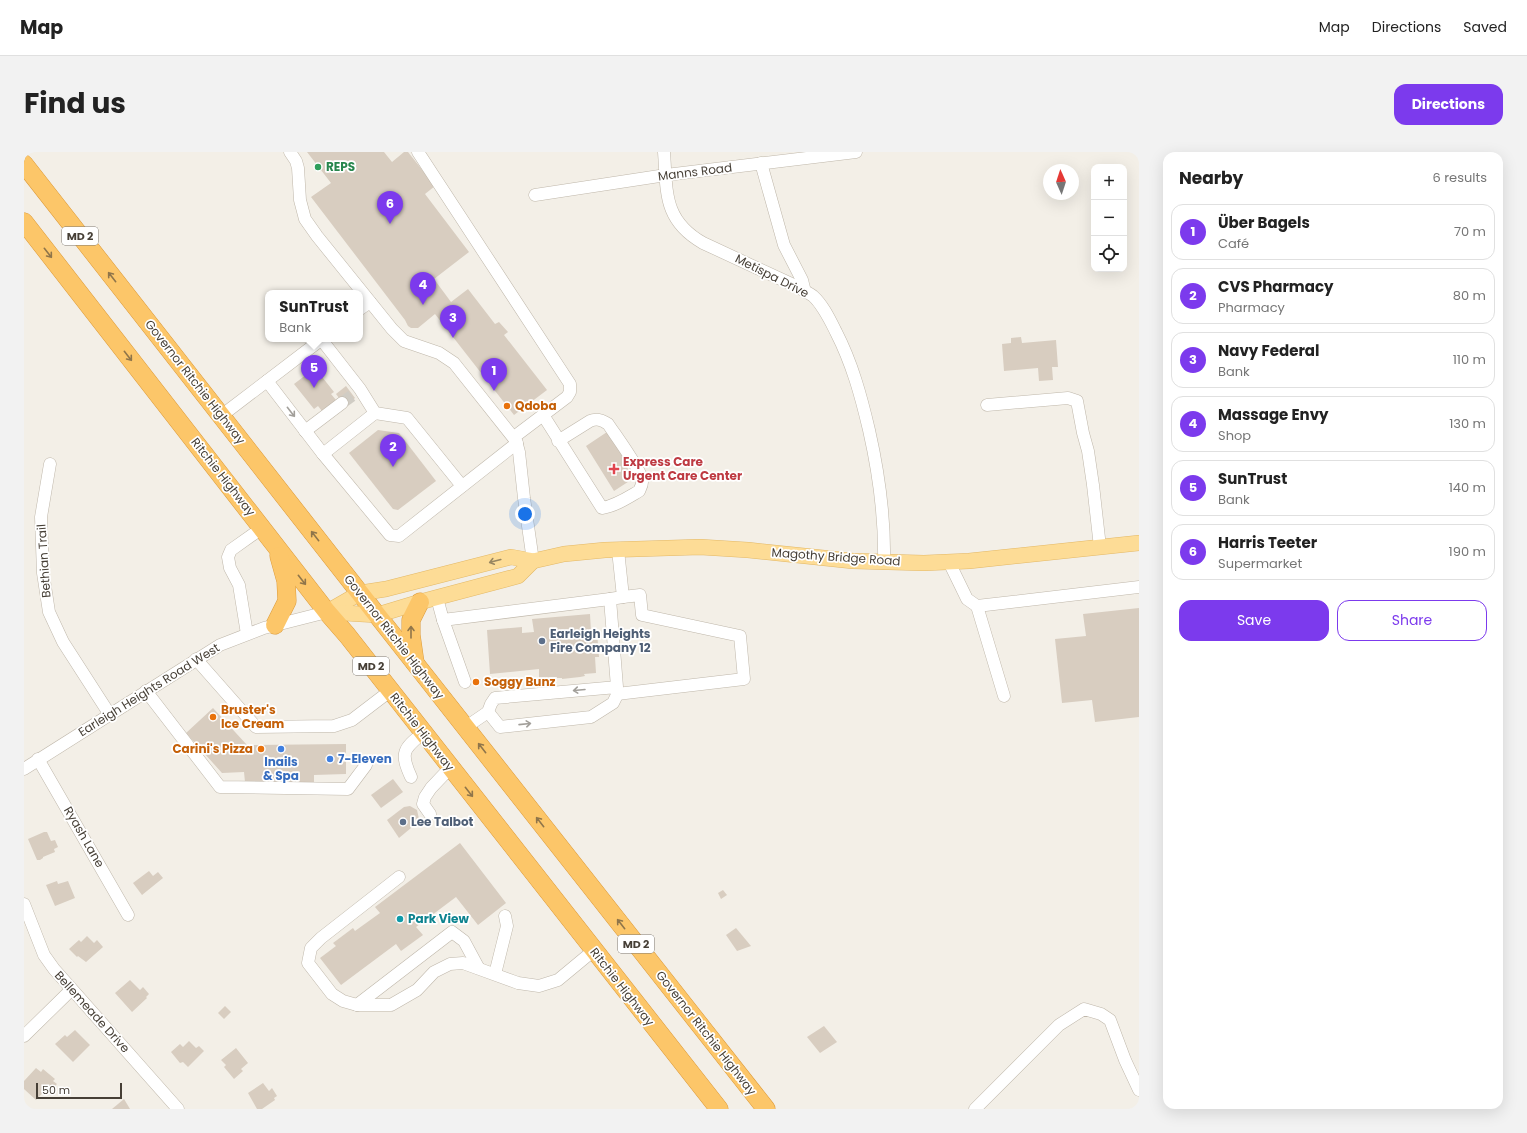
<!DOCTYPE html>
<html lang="en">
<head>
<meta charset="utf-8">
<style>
	:root { --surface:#fff; --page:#f2f2f2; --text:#222; --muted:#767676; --line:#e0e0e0; --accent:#7c3aed }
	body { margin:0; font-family:Poppins,sans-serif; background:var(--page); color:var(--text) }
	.controls { position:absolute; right:12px; top:12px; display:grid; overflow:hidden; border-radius:8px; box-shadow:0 4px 16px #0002 }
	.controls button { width:36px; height:36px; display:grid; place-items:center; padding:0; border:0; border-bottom:1px solid var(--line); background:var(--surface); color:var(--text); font:20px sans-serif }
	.compass { position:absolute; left:1019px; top:12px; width:36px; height:36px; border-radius:50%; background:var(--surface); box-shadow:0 4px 16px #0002; rotate:357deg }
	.scale { position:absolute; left:12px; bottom:10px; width:86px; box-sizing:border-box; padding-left:4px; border:2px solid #463f36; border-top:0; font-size:11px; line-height:14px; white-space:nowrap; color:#463f36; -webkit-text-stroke:3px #fff; paint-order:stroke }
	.you { position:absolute; left:501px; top:362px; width:14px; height:14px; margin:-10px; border:3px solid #fff; border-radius:50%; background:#1a73e8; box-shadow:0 0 0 6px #1a73e833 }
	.badge { display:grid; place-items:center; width:26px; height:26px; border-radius:50%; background:var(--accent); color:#fff; font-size:13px; font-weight:700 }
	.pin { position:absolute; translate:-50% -33px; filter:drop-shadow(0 1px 2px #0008) }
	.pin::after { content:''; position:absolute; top:21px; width:14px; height:12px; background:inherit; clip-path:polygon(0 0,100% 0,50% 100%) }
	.popup { position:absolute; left:241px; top:138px; width:98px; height:52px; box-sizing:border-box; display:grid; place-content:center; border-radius:8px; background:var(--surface); filter:drop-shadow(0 1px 3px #0005); font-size:13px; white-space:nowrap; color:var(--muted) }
	.popup b { font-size:15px; color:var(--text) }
	.popup::after { content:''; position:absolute; left:50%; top:100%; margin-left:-8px; border:8px solid transparent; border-top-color:var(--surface) }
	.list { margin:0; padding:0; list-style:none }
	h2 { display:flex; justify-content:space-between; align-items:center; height:52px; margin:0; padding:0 16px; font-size:17px }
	h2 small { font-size:13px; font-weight:400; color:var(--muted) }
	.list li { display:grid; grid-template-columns:26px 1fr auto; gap:12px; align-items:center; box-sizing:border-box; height:56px; margin:0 8px 8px; padding:0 8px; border:1px solid var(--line); border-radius:12px }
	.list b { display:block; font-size:15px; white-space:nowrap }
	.list p { margin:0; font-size:13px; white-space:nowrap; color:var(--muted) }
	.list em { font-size:13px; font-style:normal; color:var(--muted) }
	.actions { display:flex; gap:8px; padding:12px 16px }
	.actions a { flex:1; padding:9px 0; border:1px solid var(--accent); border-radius:12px; text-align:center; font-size:14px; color:var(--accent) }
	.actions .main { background:var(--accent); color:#fff }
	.icon { flex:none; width:22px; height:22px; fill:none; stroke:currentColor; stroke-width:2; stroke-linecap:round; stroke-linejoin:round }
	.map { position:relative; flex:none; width:1115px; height:957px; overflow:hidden; border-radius:12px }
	header { display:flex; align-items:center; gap:24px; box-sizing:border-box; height:56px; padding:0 20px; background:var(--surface); border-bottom:1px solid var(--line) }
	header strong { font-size:19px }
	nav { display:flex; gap:22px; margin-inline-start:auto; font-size:14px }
	.intro { display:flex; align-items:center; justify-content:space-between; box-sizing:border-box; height:96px; padding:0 24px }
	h1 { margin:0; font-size:28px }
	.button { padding:10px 18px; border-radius:12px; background:var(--accent); color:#fff; font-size:14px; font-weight:700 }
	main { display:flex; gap:24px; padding:0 24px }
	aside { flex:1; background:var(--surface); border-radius:12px; box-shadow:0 4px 16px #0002 }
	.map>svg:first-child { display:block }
	.building { fill:#d8cdc0 }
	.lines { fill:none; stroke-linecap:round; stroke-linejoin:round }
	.minor-tunnel { stroke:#d0ccc4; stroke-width:12; stroke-dasharray:12 6; stroke-linecap:butt }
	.minor-casing { stroke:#bfb7aa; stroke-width:13 }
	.major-casing { stroke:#e3b866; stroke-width:16 }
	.highway-casing { stroke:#dc9a39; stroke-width:19 }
	.minor { stroke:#fff; stroke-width:12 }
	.major { stroke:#fddc96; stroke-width:15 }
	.highway { stroke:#fcc669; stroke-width:18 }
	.oneway { stroke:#8f754a }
	.oneway2 { stroke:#a29f9a }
	.oneway3 { stroke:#988661 }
	.leisure-dot { fill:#2e9e5b; stroke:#fff; stroke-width:1.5 }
	.food-dot { fill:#e8710a; stroke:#fff; stroke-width:1.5 }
	.health-dot { fill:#e0444e; stroke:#fff; stroke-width:1.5 }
	.service-dot { fill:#5c6f8a; stroke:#fff; stroke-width:1.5 }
	.shop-dot { fill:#3f7fe0; stroke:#fff; stroke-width:1.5 }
	.culture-dot { fill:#0f9aa8; stroke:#fff; stroke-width:1.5 }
	.labels { text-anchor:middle; stroke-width:3.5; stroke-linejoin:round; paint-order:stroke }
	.shield { fill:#fff; stroke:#7e7972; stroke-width:1 }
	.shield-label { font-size:11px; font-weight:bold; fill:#463f36 }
	.leisure-label { font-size:12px; font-weight:bold; fill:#27864d; stroke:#fff; text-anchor:start }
	.street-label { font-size:12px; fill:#463f36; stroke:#fff }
	.food-label { font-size:12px; font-weight:bold; fill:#c56008; stroke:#fff; text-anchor:start }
	.health-label { font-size:12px; font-weight:bold; fill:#be3a42; stroke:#fff; text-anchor:start }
	.service-label { font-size:12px; font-weight:bold; fill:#4e5e75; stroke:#fff; text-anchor:start }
	.shop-label { font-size:12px; font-weight:bold; fill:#366cbe; stroke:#fff; text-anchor:start }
	.culture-label { font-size:12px; font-weight:bold; fill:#0d838f; stroke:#fff; text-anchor:start }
</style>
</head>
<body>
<header>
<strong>Map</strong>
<nav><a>Map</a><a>Directions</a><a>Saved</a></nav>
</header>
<div class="intro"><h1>Find us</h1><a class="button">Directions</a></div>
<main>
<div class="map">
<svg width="1115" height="957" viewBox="0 0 1115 957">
	<rect width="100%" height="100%" fill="#f3efe7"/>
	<!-- building -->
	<g class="building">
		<path d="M283 0H360L368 10 380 0H384L411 34 401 42 445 100 410 127 427 150 444 137 471 172 475 170 484 180 480 183 523 238 490 263 411 162 394 176H387L384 174 381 168 287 45 307 31Z"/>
		<path d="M997 185 998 191 1032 188 1034 215H1028L1029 228 1015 229 1014 216 980 219 978 192 987 191V186Z"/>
		<path d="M291 216 310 240 307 242 312 248 298 259 294 254 290 257 270 232Z"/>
		<path d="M322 234 331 246 321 254 312 242Z"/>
		<path d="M354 278 375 281 412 329 374 358 369 357 325 301Z"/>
		<path d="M583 280 601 307 598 308 610 326 590 339 562 294Z"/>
		<path d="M1115 456V565L1071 570 1068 548 1038 551 1031 487 1062 484 1059 462Z"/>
		<path d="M566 462 567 480H573L575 505H571L572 521 560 522 561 524 556 525 538 527V526H533V525L515 526V517L466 522 463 478 498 475V481L510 480 508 467Z"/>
		<path d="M189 556 223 593 322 592V622L290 623V630H221L220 620 198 621 162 581Z"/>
		<path d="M369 627 379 640 357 656 347 643Z"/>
		<path d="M386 654 393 658 395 667 393 671 375 686 363 668 380 655Z"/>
		<path d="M20 680H23L27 689 31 688 34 695 30 697 31 700 19 705V706L16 708H13L4 687Z"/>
		<path d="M436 691 482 751 454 773 432 745 392 775 399 783 377 799 372 792 317 833 296 806 312 794 309 791 329 776 331 779 356 761 351 755Z"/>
		<path d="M125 719 129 724 134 720 139 726 118 743 109 731Z"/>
		<path d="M33 729 34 732 44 729 51 746 31 754 22 733Z"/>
		<path d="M699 738 703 743 697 747 694 741Z"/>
		<path d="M712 776 727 794 713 799 702 783Z"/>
		<path d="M63 784 70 791 73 788 79 795 62 810 54 804 53 805 45 797 55 788 57 790Z"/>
		<path d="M106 828 116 838 119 835 125 842 122 845 123 846 108 860 91 841Z"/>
		<path d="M201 854 207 860 200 867 194 861Z"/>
		<path d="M800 874 813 890 796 901 783 885Z"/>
		<path d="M51 878 66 893 49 910 31 892 41 883 43 885Z"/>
		<path d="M165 889 172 896 175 894 180 899 164 915 159 910 156 911 147 900 156 892 159 895Z"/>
		<path d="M212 896 224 911 217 917 219 919 210 927 200 915 202 913 197 908Z"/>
		<path d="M12 916 17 920 19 917 31 927 29 929 33 932 27 938 24 935 12 948 0 937V929Z"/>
		<path d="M239 931 245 939 248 936 253 944 250 946 251 948 238 957H233L224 941Z"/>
		<path d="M100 947 106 957H88Z"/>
	</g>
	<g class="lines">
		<!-- minor-tunnel -->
		<path class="minor-tunnel" d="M318 251 329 243"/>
		<!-- minor casing -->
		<g class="minor-casing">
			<g id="minor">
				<path d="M266 0 272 9 274 16 276 48 281 67 293 84 368 177 380 189 415 201 430 211 492 289 495 300 500 346 509 409"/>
				<path d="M394 0 546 232V240L543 245 490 285"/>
				<path d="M640 0C643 40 639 68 679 91L776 136C780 139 785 141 789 144 799 153 806 168 812 180 828 211 837 244 845 278 855 322 861 365 860 411"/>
				<path d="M737 11 760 93 778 128 781 140"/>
				<path d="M511 43 642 23 832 0"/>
				<path d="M336 157 346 150"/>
				<path d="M297 187 336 237 351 261 383 266 438 334"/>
				<path d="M243 229 299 302 366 383 375 384 493 291"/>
				<path d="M963 253 1044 246 1053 249 1059 281 1064 299 1069 333 1076 395"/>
				<path d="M519 263 578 356C591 354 603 346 615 339 617 335 619 332 618 327 615 315 592 284 584 272 578 268 573 266 566 269L534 289"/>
				<path d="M197 264 298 187"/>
				<path d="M281 279 318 251"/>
				<path d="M299 302 351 261"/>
				<path d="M26 312 17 365 19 421 25 460 39 490 86 563"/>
				<path d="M925 410 943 447 953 454 1115 435"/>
				<path d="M413 446 419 468 586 447"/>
				<path d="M953 454 980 544"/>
				<path d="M419 468 441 530"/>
				<path d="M223 482 215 433 206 416 204 405 207 398 238 376"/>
				<path d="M172 507 232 575 310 574 328 568 366 539"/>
				<path d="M593 535 471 546 467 552 464 560 476 575 567 565 589 551 593 543V535L586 447 599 445 594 398"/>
				<path d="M122 539 196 635 324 637 342 613"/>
				<path d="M593 542 720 527 716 484 618 463 616 443 599 445"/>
				<path d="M442 575 464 560"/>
				<path d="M14 607 104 763"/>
				<path d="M0 617 196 493 240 476 303 460"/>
				<path d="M387 625C376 601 379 597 399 581"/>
				<path d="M406 662 399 652 401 645 407 636 426 616"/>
				<path d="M375 725 297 786 287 796 284 811 308 842 319 849 333 853H367L393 838 410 820 426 812 439 811 494 831 515 834 534 828 569 799"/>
				<path d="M0 752 20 803 30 817 154 957"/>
				<path d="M471 822 483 774 481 764"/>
				<path d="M333 853 428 780 440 789 454 815"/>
				<path d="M0 884 47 838"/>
				<path d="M951 957 1035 873 1060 857 1077 862 1086 868 1101 908 1115 938"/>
			</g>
		</g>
		<!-- major casing -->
		<g class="major-casing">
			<g id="major">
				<path d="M303 460 336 441 362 437 487 405 509 409 540 402 581 398 676 395 724 398 829 409 900 411 945 409 1115 391"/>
				<path d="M303 460 353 463 396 450 494 424 509 409"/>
			</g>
		</g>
		<!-- highway casing -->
		<g class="highway-casing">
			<g id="highway">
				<path d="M0 12 353 463 742 957"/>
				<path d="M0 70 303 460 323 483 695 957"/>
				<path d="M251 473 263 449 262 429 255 404"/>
				<path d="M391 511 387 483V468L396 450"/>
			</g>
		</g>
		<!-- minor -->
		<use href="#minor" class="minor"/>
		<!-- major -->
		<use href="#major" class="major"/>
		<!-- highway -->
		<use href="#highway" class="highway"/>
	</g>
	<!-- one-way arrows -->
	<defs><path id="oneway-shaft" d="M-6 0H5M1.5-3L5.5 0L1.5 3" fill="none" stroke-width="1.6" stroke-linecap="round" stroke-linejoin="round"/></defs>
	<g class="oneway">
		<use href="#oneway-shaft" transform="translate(24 101) rotate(52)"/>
		<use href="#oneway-shaft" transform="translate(88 125) rotate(-128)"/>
		<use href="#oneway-shaft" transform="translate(104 204) rotate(52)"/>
		<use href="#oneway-shaft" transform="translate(291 384) rotate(-128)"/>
		<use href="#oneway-shaft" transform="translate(278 428) rotate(52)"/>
		<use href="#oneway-shaft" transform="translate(387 480) rotate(-90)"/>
		<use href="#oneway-shaft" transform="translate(458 596) rotate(-128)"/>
		<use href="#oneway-shaft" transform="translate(445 640) rotate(52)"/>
		<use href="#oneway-shaft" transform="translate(516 670) rotate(-128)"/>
		<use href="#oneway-shaft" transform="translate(597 772) rotate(-128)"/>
	</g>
	<g class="oneway2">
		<use href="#oneway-shaft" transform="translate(267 260) rotate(52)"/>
		<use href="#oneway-shaft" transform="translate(555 538) rotate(175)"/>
		<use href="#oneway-shaft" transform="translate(501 572) rotate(-6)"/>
	</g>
	<use class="oneway3" href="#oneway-shaft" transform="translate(471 409) rotate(165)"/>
	<!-- markers -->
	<circle class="leisure-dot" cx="294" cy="15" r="4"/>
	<g class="food-dot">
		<circle cx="483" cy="254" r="4"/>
		<circle cx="452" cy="530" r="4"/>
		<circle cx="189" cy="565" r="4"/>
		<circle cx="237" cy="597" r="4"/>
	</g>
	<path class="health-dot" d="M588 311h4v4h4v4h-4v4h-4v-4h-4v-4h4z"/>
	<g class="service-dot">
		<circle cx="518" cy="489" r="4"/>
		<circle cx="379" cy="670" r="4"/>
	</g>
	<g class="shop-dot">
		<circle cx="257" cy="597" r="4"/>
		<circle cx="306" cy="607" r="4"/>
	</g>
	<circle class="culture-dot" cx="376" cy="767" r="4"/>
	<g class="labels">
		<!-- shield labels -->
		<g class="shield">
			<rect x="38" y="75" width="36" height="18" rx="3"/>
			<rect x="329" y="505" width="36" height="18" rx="3"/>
			<rect x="594" y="783" width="36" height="18" rx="3"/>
		</g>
		<g class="shield-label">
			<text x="56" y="88">MD 2</text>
			<text x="347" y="518">MD 2</text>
			<text x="612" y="796">MD 2</text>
		</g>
		<!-- leisure labels -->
		<g class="leisure-label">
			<text x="302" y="19">REPS</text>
		</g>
		<!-- street labels -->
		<g class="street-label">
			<text transform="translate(671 20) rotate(-7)" y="4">Manns Road</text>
			<text transform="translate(748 124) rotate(27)" y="4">Metispa Drive</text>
			<text transform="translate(171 230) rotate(52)" y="4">Governor Ritchie Highway</text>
			<text transform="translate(199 325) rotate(52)" y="4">Ritchie Highway</text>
			<text transform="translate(812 405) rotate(4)" y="4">Magothy Bridge Road</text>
			<text transform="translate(20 409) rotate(-94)" y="4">Bethian Trail</text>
			<text transform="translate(370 485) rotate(52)" y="4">Governor Ritchie Highway</text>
			<text transform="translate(125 538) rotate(-32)" y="4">Earleigh Heights Road West</text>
			<text transform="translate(398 580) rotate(52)" y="4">Ritchie Highway</text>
			<text transform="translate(60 685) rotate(60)" y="4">Ryash Lane</text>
			<text transform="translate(598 835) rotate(52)" y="4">Ritchie Highway</text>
			<text transform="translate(68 860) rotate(48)" y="4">Bellemeade Drive</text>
			<text transform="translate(682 881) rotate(52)" y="4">Governor Ritchie Highway</text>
		</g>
		<!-- food labels -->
		<g class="food-label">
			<text x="491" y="258">Qdoba</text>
			<text x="460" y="534">Soggy Bunz</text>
			<text x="197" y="562">Bruster's<tspan x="197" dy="14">Ice Cream</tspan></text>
			<text x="229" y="601" text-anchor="end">Carini's Pizza</text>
		</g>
		<!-- health labels -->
		<g class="health-label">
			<text x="599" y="314">Express Care<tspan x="599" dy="14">Urgent Care Center</tspan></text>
		</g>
		<!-- service labels -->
		<g class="service-label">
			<text x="526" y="486">Earleigh Heights<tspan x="526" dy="14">Fire Company 12</tspan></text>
			<text x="387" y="674">Lee Talbot</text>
		</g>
		<!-- shop labels -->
		<g class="shop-label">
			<text x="314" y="611">7-Eleven</text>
			<text x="257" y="614" text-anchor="middle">Inails<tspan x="257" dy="14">&amp; Spa</tspan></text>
		</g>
		<!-- culture labels -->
		<g class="culture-label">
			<text x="384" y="771">Park View</text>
		</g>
	</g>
</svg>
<div class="controls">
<button>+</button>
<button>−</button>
<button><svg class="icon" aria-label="locate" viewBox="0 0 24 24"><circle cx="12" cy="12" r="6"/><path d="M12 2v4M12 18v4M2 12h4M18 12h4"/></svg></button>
</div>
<svg class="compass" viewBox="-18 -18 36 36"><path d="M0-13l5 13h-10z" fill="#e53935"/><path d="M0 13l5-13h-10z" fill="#767676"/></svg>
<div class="scale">50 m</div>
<div class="you"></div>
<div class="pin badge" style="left:470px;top:239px">1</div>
<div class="pin badge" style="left:369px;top:315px">2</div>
<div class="pin badge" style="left:429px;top:186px">3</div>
<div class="pin badge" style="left:399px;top:153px">4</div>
<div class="pin badge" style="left:290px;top:236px">5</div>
<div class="popup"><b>SunTrust</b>Bank</div>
<div class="pin badge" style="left:366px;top:72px">6</div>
</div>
<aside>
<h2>Nearby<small>6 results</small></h2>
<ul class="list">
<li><span class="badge">1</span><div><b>Über Bagels</b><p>Café</p></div><em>70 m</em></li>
<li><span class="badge">2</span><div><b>CVS Pharmacy</b><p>Pharmacy</p></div><em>80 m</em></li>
<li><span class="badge">3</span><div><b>Navy Federal</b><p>Bank</p></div><em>110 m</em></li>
<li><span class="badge">4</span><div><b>Massage Envy</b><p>Shop</p></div><em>130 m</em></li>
<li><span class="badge">5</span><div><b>SunTrust</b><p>Bank</p></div><em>140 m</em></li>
<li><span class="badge">6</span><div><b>Harris Teeter</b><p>Supermarket</p></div><em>190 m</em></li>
</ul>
<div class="actions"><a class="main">Save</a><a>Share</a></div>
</aside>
</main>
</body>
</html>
